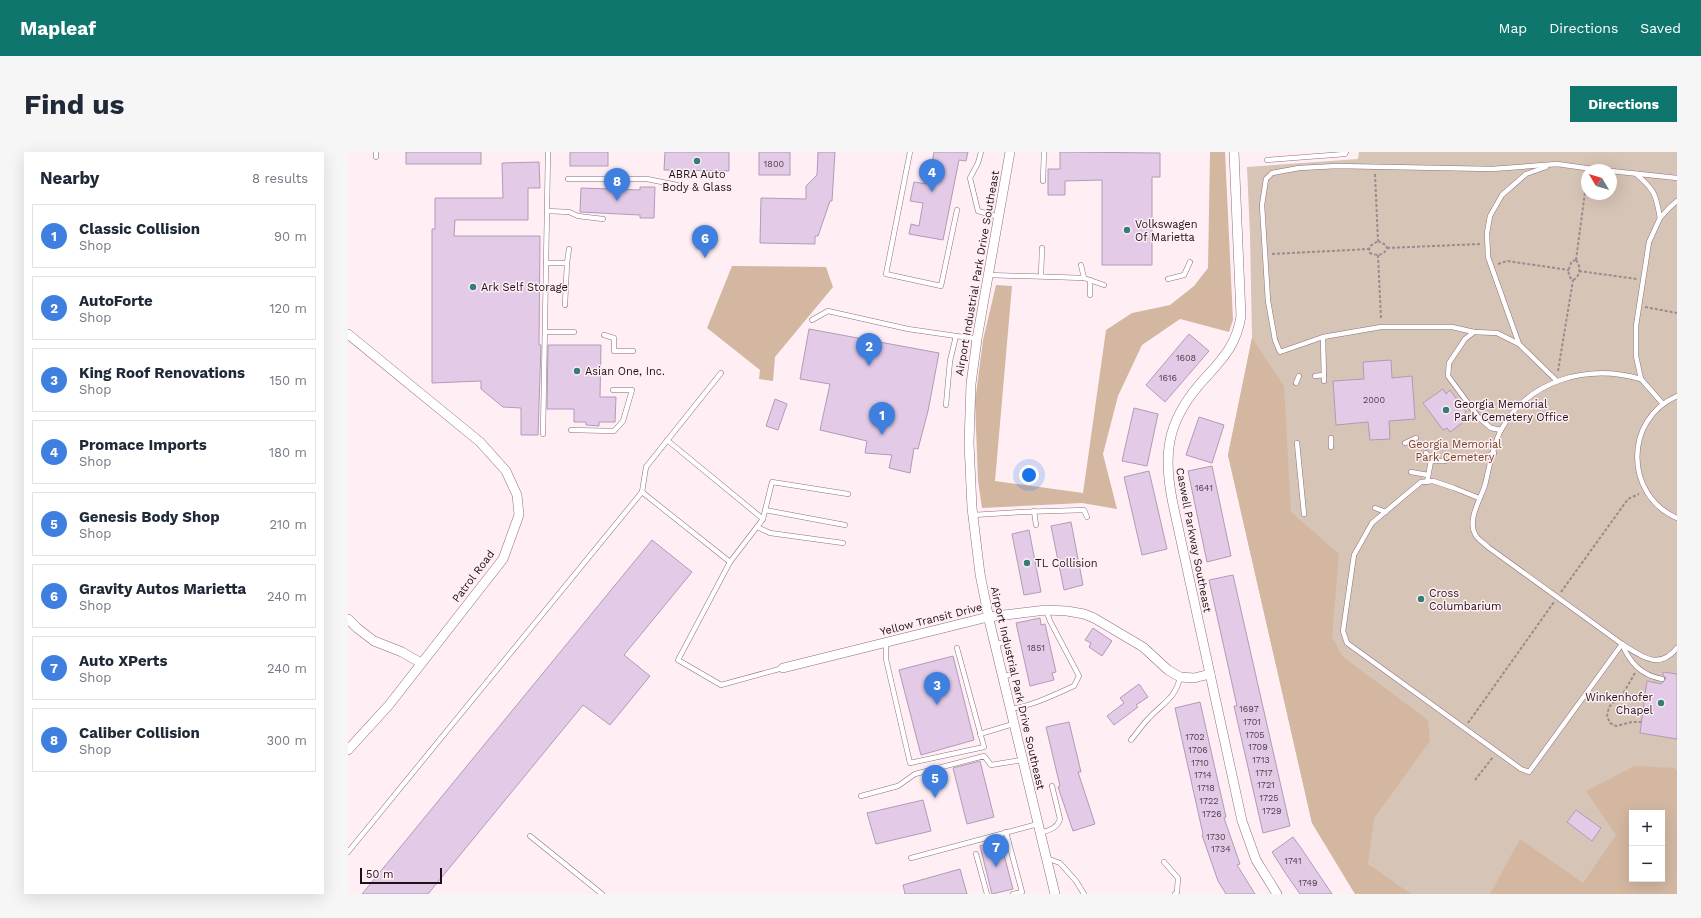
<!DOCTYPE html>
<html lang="en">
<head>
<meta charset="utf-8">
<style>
	:root { --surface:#fff; --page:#f6f6f7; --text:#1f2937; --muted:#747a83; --line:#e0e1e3; --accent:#0f766e }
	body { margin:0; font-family:"Work Sans",sans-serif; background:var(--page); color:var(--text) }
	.controls { position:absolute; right:12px; bottom:12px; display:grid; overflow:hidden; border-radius:0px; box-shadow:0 4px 16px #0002 }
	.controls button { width:36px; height:36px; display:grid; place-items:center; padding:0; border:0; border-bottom:1px solid var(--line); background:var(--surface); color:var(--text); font:20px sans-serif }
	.compass { position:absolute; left:1233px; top:12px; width:36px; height:36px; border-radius:50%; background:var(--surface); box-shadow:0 4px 16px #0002; rotate:308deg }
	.scale { position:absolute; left:12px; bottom:10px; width:82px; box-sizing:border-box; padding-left:4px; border:2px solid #1e1117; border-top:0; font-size:11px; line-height:14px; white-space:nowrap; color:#1e1117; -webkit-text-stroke:3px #ffeff5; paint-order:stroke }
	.you { position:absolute; left:681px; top:323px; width:14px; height:14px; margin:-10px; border:3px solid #fff; border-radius:50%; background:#1a73e8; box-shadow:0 0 0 6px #1a73e833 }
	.badge { display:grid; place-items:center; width:26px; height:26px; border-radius:50%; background:var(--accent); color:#fff; font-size:13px; font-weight:700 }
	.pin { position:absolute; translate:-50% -33px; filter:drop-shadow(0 1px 2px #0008) }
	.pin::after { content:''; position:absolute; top:21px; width:14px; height:12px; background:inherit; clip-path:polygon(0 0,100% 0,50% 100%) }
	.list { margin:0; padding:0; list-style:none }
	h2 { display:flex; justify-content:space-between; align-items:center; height:52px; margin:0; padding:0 16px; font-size:17px }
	h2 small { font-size:13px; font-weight:400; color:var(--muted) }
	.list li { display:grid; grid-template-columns:26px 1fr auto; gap:12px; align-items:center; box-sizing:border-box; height:64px; margin:0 8px 8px; padding:0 8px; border:1px solid var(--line); border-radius:0px }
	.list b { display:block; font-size:15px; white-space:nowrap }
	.list p { margin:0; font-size:13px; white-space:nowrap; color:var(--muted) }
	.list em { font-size:13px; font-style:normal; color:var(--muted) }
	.map { position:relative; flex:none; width:1329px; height:742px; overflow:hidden; border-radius:0px }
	header { display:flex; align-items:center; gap:24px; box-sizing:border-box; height:56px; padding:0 20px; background:var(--accent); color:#fff }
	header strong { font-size:19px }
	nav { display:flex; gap:22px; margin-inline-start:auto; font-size:14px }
	.intro { display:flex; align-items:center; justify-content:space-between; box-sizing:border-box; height:96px; padding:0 24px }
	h1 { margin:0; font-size:28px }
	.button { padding:10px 18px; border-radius:0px; background:var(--accent); color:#fff; font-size:14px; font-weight:700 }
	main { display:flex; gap:24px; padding:0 24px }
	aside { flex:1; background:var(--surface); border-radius:0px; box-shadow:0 4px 16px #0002 }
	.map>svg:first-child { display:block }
	.green { fill:#d6c4b6; fill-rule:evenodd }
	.forest { fill:#d3b7a1; fill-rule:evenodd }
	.building { fill:#e3cbe8; stroke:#b19ab6 }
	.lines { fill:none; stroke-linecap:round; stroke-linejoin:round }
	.lane-casing { stroke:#906f7c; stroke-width:5.5 }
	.street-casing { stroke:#906f7c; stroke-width:10 }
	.path { stroke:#9a8b91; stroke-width:2; stroke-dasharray:3 2; stroke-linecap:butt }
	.lane { stroke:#fff; stroke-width:4.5 }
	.street { stroke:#fff; stroke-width:9 }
	.poi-dot { fill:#367d77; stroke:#ffeff5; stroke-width:1.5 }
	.labels { text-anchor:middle; stroke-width:3; stroke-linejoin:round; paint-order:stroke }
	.number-label { font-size:9px; fill:#4f404b }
	.poi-label { font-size:11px; fill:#1e1117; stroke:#ffeff5; text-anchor:start }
	.street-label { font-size:11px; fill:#1e1117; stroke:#ffeff5 }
	.park-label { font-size:11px; fill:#6e4623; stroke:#ffeff5 }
</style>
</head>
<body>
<header>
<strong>Mapleaf</strong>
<nav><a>Map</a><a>Directions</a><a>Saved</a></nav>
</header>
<div class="intro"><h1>Find us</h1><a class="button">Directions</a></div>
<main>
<aside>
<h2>Nearby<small>8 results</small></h2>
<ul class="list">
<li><span class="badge" style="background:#3f7fe0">1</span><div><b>Classic Collision</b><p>Shop</p></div><em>90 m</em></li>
<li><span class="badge" style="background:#3f7fe0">2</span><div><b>AutoForte</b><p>Shop</p></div><em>120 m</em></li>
<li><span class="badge" style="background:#3f7fe0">3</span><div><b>King Roof Renovations</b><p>Shop</p></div><em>150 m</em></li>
<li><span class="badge" style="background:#3f7fe0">4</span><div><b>Promace Imports</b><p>Shop</p></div><em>180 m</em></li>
<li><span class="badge" style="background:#3f7fe0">5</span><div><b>Genesis Body Shop</b><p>Shop</p></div><em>210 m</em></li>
<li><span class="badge" style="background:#3f7fe0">6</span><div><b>Gravity Autos Marietta</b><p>Shop</p></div><em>240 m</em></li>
<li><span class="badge" style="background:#3f7fe0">7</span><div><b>Auto XPerts</b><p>Shop</p></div><em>240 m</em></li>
<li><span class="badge" style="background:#3f7fe0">8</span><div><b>Caliber Collision</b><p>Shop</p></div><em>300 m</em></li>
</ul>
</aside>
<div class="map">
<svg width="1329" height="742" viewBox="0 0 1329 742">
	<rect width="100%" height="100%" fill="#ffeff5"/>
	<!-- green -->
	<path class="green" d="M1011 0H1329V742H1007L964 671 880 303 904 186 902 83 899 15 1010 7ZM1239 18H1263V42H1239ZM1284 661H1314V727H1284Z"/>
	<!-- forest -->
	<g class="forest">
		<path d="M862 0H877L885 168 881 180 832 167 794 193 770 244 755 302 769 357 734 351 634 356 630 329 627 250 635 188 648 133 664 134 647 329 735 341 758 178 784 161 822 153 846 134 860 116Z"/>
		<path d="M384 114 478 115 485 135 427 205 425 229 411 227 412 218 359 176Z"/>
		<path d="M904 186 936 234 943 360 991 402 984 485 995 505 1080 568 1082 589 1026 666 1020 712 1063 742H1007L964 671 880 303Z"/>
		<path d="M1287 614 1326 616 1329 618V742H1142L1172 687 1235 731 1268 683 1238 639ZM1284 661H1314V727H1284Z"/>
	</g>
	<!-- building -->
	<g class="building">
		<rect x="58" y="0" width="75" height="12"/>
		<rect x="222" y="0" width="38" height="14"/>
		<path d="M317 0H381V19L316 18Z"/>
		<rect x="411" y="0" width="31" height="23"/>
		<path d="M470 0H487L484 49H482L470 84H467V92L412 91 413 46 458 47V34L469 23Z"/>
		<path d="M586 0H620L618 9 611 8 595 88 561 82 563 72 571 74 575 51 562 49 566 30 580 32Z"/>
		<path d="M712 0 812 1V25H804V113H754V28L717 29V43H700V17H712Z"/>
		<path d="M191 10 192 36H180V68H107L106 84H192L191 193H193L190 283H173V256L155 255 133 237V229L84 231V77H87V46H155L154 11Z"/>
		<path d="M292 35H307L306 66H292V63L232 60 233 36 292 38Z"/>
		<path d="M461 177 591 201 580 259 570 297 566 296 562 321 541 316 544 303 517 301 519 289 472 278 482 232 452 227Z"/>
		<path d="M841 182 861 199 817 250 798 233Z"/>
		<path d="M200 193H253L252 245H268L267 270H251V274L238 273V270H226V257H199Z"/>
		<path d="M1043 208 1044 226 1064 224 1067 267 1041 269 1042 287 1022 288 1020 270 988 273 985 229 1016 227 1015 210Z"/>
		<path d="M1095 237 1098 242 1102 238 1118 260 1115 263 1118 268 1102 280 1099 276 1095 278 1075 251Z"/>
		<path d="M427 247 439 252 430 278 418 274Z"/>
		<path d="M786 256 810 262 799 314 774 309Z"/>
		<path d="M851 265 876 273 864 311 838 303Z"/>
		<path d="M864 314 883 404 859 410 840 319Z"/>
		<path d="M801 319 819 397 794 403 776 325Z"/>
		<path d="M723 370 735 433 716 438 703 374Z"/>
		<path d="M681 378 693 440 676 443 664 382Z"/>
		<path d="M304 388 344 420 276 503 302 524 262 573 235 553 80 742H14Z"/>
		<path d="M885 423 942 674 915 681 886 554H889L861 428Z"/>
		<path d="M692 466 693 473 697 472 708 520 704 521 706 528 682 534 668 471Z"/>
		<path d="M745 476 764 489 754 504 741 495 743 491 737 488Z"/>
		<path d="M605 504 626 588 573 603 551 518Z"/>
		<path d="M1315 520 1329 522V587L1292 581 1299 529 1313 532 1315 530 1318 526 1315 523Z"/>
		<path d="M791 532 800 545 788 553 790 555 766 573 759 564 776 551 772 546Z"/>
		<path d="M852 550 878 665 876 666 892 712 889 713 907 742H878L870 729 854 683 855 682 827 556Z"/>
		<path d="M721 570 733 620H730L747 672 725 679 710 635 712 634 698 575Z"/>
		<path d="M632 609 646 665 619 672 605 616Z"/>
		<path d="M575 648 583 679 528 692 519 661Z"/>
		<path d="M1228 658 1253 676 1244 689 1219 670Z"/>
		<path d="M945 685 953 696 984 742H952L938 722 924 700Z"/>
		<path d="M652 688 665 737 644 742 632 694Z"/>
		<path d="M612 717 619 742H557L555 733Z"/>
	</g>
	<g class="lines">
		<!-- lane casing -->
		<g class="lane-casing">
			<g id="lane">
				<path d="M562 0 538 122 593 134 609 58"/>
				<path d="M633 0 630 11 622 26 630 59 651 65"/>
				<path d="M28 5V0"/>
				<path d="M919 8 997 2 998 0"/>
				<path d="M1198 15 1178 22 1154 43 1142 64 1139 81 1140 105 1171 192 1208 228"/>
				<path d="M1263 19 1329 26"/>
				<path d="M1288 22C1307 38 1308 43 1312 66"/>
				<path d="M220 27H299L329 33"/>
				<path d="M695 29 696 0"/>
				<path d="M199 59 221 60 230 64 255 67"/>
				<path d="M198 111H219L217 153"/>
				<path d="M219 111 221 97"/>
				<path d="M733 113 736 126"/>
				<path d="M641 123 736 126 756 133"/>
				<path d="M693 124 694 96"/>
				<path d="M820 127 836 123 842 110"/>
				<path d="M742 143V128"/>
				<path d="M464 168 480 159 560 177 629 187"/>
				<path d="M197 180H226"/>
				<path d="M1126 180 1117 187 1101 211 1100 224 1131 266 1143 276 1153 278"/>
				<path d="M256 183 266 186V199H285"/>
				<path d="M975 185 976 229"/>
				<path d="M1171 192 1149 181 1126 180 1104 175H1033L975 185 932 200 927 188 920 149 914 53 918 27 924 21 951 16 989 14 1144 17 1209 12 1252 18"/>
				<path d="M967 224 976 223"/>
				<path d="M1293 227C1240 212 1181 227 1153 278 1145 293 1141 316 1137 333 1133 346 1119 368 1127 382 1129 387 1136 391 1140 395L1274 492C1293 504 1311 519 1329 496"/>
				<path d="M948 231 951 224"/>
				<path d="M1329 244C1276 267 1276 343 1329 366"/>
				<path d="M1315 252 1293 227 1288 204V174L1301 90 1312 66 1321 56 1329 49"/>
				<path d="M598 253 602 209 608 184"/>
				<path d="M223 278 266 279 275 269 284 238H265"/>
				<path d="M195 282 200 0"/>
				<path d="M983 286V295"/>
				<path d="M949 291 956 362"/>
				<path d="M1057 291 1068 286"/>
				<path d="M1078 301 1083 309H1097"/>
				<path d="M1134 306 1146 301"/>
				<path d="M1063 320 1080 323"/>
				<path d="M1079 330 1083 309"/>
				<path d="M294 340 298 315 373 221"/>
				<path d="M1131 346 1106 336 1085 329 1073 330 1024 371 1006 403 995 479 999 491 1173 617 1181 620 1274 492"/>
				<path d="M1027 356 1038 360"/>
				<path d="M417 358 497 373"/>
				<path d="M686 359 688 373"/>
				<path d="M625 363 673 360 736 358 739 365"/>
				<path d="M415 367 424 330 500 342"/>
				<path d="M409 375 422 381 495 391"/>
				<path d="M382 410 330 508 373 533 435 516"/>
				<path d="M538 491V507L562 611 636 595 609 496"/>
				<path d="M1274 492C1282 511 1293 523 1314 527"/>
				<path d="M646 493 657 490"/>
				<path d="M654 525 664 522"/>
				<path d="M662 557C684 554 706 543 726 534L731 524 702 469 698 458"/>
				<path d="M632 582 665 572"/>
				<path d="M783 588C789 581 794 573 801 566 814 552 828 546 832 525"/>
				<path d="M513 644 550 634 567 622 636 604 643 613 674 608"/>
				<path d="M658 680 674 740 665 742"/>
				<path d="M692 681C701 678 709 677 712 667L704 634"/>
				<path d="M182 684 254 742"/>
				<path d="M0 700 294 340 382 410 415 367 319 288"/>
				<path d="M628 702 639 742"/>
				<path d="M563 706 690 672"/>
				<path d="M698 706 712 711 728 729 736 742"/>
				<path d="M816 710 830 726 829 740 827 742"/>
			</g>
		</g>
		<!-- street casing -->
		<g class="street-casing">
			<g id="street">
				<path d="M662 0 629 187 623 232 621 291 624 356 632 422 642 472 707 742"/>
				<path d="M886 0 893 164C888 196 872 209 851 233 818 272 815 304 825 352L894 669 908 708 929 742"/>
				<path d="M0 182 132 290 158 319 169 343 171 363 155 407 41 553 0 598"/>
				<path d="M0 467 9 476 26 489 54 500 73 511"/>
				<path d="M435 516 640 465 698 458 719 459 736 462 746 466 795 495 820 518 832 525 846 526 862 522"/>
			</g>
		</g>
		<!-- path -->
		<g class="path">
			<path d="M1027 22 1030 89"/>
			<path d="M1030 89 1038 93 1039 96C1036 104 1029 104 1022 101L1021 97 1022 94Z"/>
			<path d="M1039 96 1132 92"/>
			<path d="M924 102 1021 97"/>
			<path d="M1030 103 1033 167"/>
			<path d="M1228 108 1239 25"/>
			<path d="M1228 108C1233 114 1233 124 1225 128 1218 124 1221 115 1224 109Z"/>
			<path d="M1150 112 1159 109 1221 118"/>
			<path d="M1231 119 1289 127"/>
			<path d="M1297 155 1329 161"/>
			<path d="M1210 219 1225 128"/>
			<path d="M1213 440 1280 347 1291 342"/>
			<path d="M1287 521 1276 540 1261 555 1259 564 1262 571 1268 574 1284 570H1293"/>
			<path d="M1120 571 1206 450"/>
			<path d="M1127 628 1145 605"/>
		</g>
		<!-- lane -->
		<use href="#lane" class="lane"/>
		<!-- street -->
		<use href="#street" class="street"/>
	</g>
	<!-- markers -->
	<g class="poi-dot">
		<circle cx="349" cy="9" r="4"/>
		<circle cx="779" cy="78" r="4"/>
		<circle cx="125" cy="135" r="4"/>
		<circle cx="229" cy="219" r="4"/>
		<circle cx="1098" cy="258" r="4"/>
		<circle cx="679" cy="411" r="4"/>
		<circle cx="1073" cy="447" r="4"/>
		<circle cx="1313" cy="551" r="4"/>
	</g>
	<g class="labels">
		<!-- number labels -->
		<g class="number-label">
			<text x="426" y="15">1800</text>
			<text x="838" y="209">1608</text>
			<text x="820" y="229">1616</text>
			<text x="1026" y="251">2000</text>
			<text x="856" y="339">1641</text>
			<text x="688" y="499">1851</text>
			<text x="901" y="560">1697</text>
			<text x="904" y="573">1701</text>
			<text x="907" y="586">1705</text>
			<text x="847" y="588">1702</text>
			<text x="910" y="598">1709</text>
			<text x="850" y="601">1706</text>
			<text x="913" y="611">1713</text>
			<text x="852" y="614">1710</text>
			<text x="916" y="624">1717</text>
			<text x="855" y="626">1714</text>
			<text x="918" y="636">1721</text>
			<text x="858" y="639">1718</text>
			<text x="921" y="649">1725</text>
			<text x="861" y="652">1722</text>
			<text x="924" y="662">1729</text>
			<text x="864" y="665">1726</text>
			<text x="868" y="688">1730</text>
			<text x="873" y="700">1734</text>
			<text x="945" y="712">1741</text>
			<text x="960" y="734">1749</text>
		</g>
		<!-- poi labels -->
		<g class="poi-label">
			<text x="349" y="26" text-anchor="middle">ABRA Auto<tspan x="349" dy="13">Body &amp; Glass</tspan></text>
			<text x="787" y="76">Volkswagen<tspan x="787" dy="13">Of Marietta</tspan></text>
			<text x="133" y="139">Ark Self Storage</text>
			<text x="237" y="223">Asian One, Inc.</text>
			<text x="1106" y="256">Georgia Memorial<tspan x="1106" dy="13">Park Cemetery Office</tspan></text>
			<text x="687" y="415">TL Collision</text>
			<text x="1081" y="445">Cross<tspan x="1081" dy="13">Columbarium</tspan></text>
			<text x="1305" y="549" text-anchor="end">Winkenhofer<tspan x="1305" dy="13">Chapel</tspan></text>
		</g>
		<!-- street labels -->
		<g class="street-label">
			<text transform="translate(629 121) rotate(-80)" y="4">Airport Industrial Park Drive Southeast</text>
			<text transform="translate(846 388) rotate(79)" y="4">Caswell Parkway Southeast</text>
			<text transform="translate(125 424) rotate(-53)" y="4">Patrol Road</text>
			<text transform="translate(583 467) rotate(-14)" y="4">Yellow Transit Drive</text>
			<text transform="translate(670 536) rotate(77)" y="4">Airport Industrial Park Drive Southeast</text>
		</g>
		<!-- park labels -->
		<g class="park-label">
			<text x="1107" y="296">Georgia Memorial<tspan x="1107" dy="13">Park Cemetery</tspan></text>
		</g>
	</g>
</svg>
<div class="controls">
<button>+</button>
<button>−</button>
</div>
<svg class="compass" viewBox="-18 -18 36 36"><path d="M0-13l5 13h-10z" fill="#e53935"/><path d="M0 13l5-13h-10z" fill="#747a83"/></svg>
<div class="scale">50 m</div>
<div class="you"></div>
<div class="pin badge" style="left:534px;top:283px;background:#3f7fe0">1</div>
<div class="pin badge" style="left:521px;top:214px;background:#3f7fe0">2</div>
<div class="pin badge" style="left:589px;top:553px;background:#3f7fe0">3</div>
<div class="pin badge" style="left:584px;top:40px;background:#3f7fe0">4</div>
<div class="pin badge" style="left:587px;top:646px;background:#3f7fe0">5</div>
<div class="pin badge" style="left:357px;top:106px;background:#3f7fe0">6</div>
<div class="pin badge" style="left:648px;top:715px;background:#3f7fe0">7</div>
<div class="pin badge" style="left:269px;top:49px;background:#3f7fe0">8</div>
</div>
</main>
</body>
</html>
